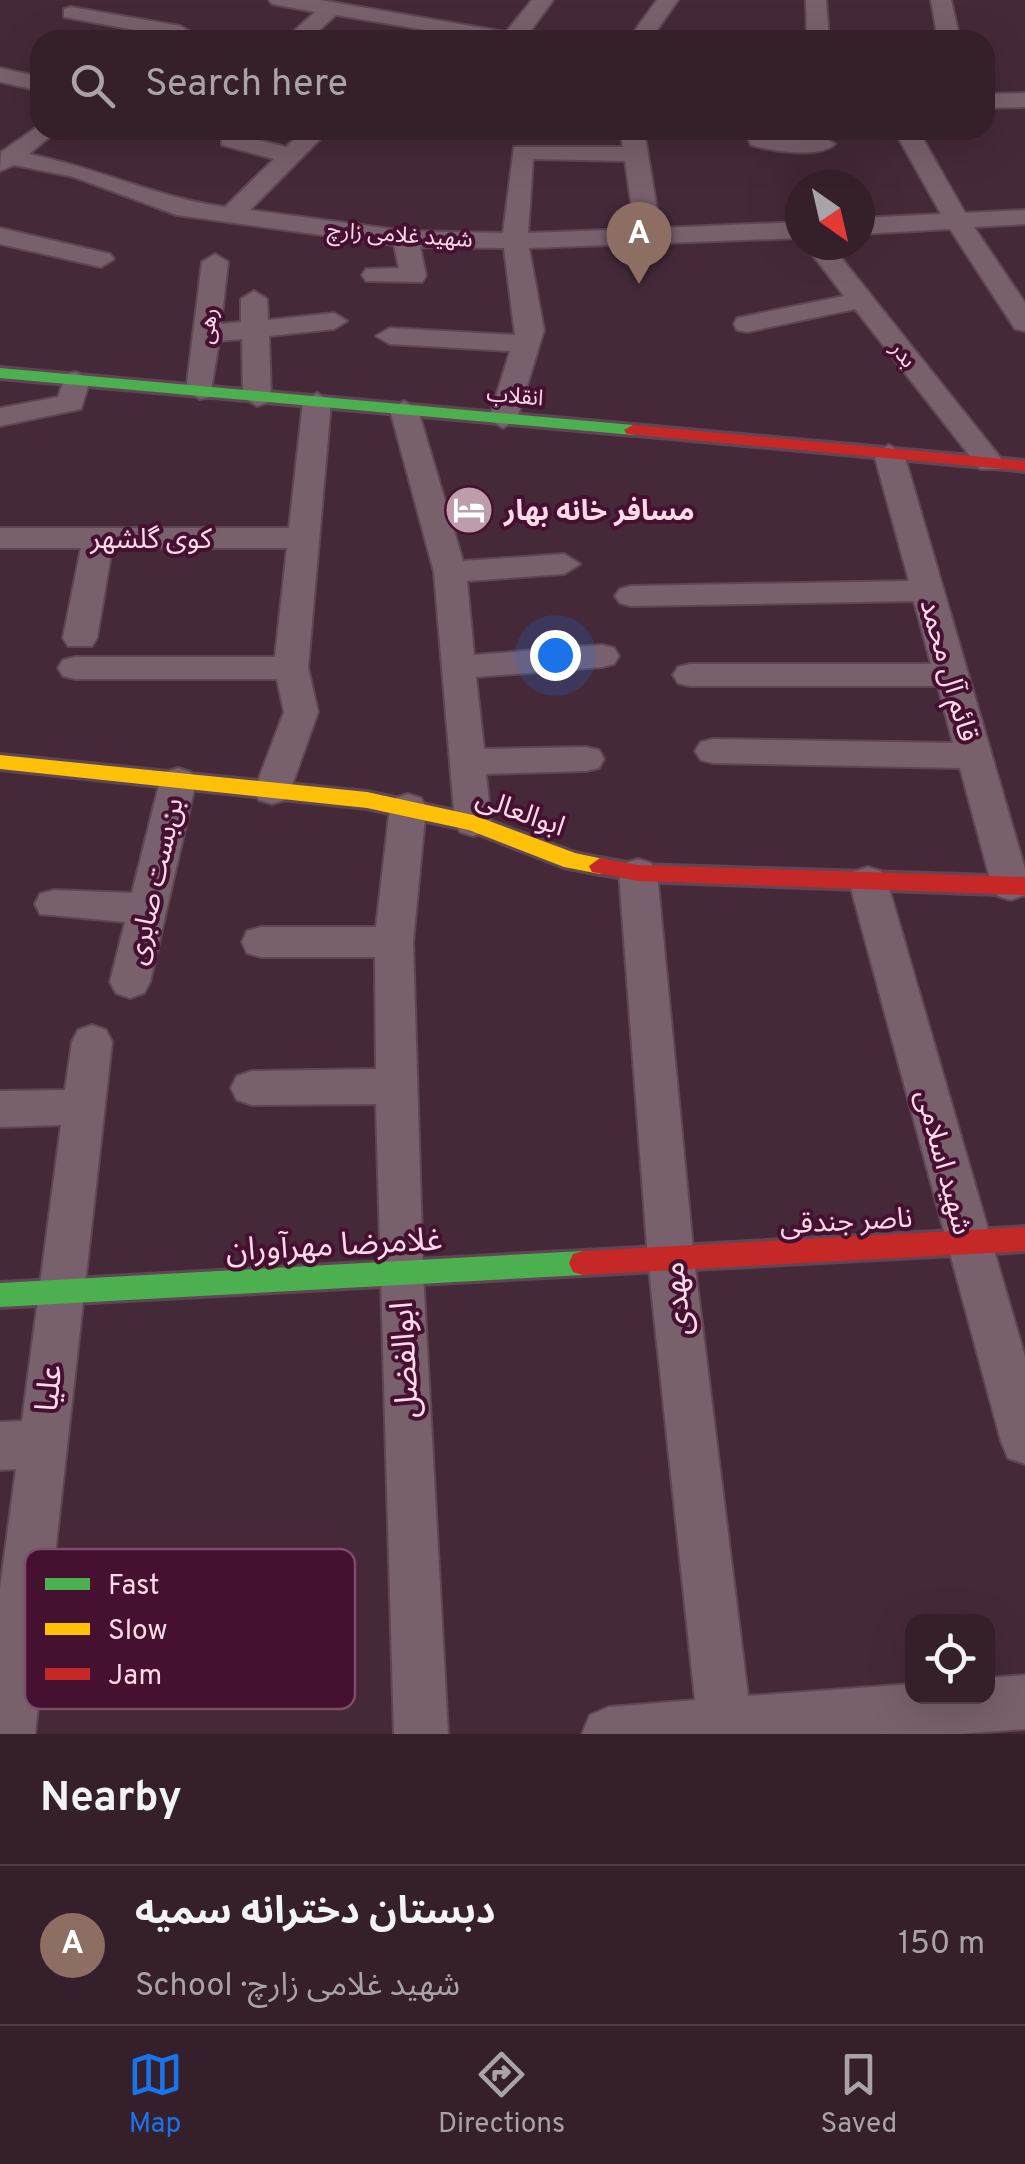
<!DOCTYPE html>
<html lang="en">
<head>
<meta charset="utf-8">
<style>
	:root { --surface:#341f2b; --page:#3c2733; --text:#f1f3f6; --muted:#a9a2a9; --line:#4e3d47; --accent:#1a73e8 }
	body { margin:0; font-family:Overpass,"Noto Sans Arabic",sans-serif; background:var(--page); color:var(--text) }
	.controls { position:absolute; right:30px; bottom:30px; display:grid; overflow:hidden; border-radius:20px; box-shadow:0 10px 40px #0002 }
	.controls button { width:90px; height:90px; display:grid; place-items:center; padding:0; border:0; border-bottom:2px solid var(--line); background:var(--surface); color:var(--text); font:50px sans-serif }
	.compass { position:absolute; left:785px; top:170px; width:90px; height:90px; border-radius:50%; background:var(--surface); box-shadow:0 10px 40px #0002; rotate:146deg }
	.you { position:absolute; left:555px; top:655px; width:35px; height:35px; margin:-25px; border:8px solid #fff; border-radius:50%; background:#1a73e8; box-shadow:0 0 0 15px #1a73e833 }
	.badge { display:grid; place-items:center; width:65px; height:65px; border-radius:50%; background:var(--accent); color:#fff; font-size:32px; font-weight:700 }
	.pin { position:absolute; translate:-50% -82px; filter:drop-shadow(0 2px 5px #0008) }
	.pin::after { content:''; position:absolute; top:52px; width:35px; height:30px; background:inherit; clip-path:polygon(0 0,100% 0,50% 100%) }
	.list { margin:0; padding:0; list-style:none }
	h2 { display:flex; justify-content:space-between; align-items:center; height:130px; margin:0; padding:0 40px; font-size:42px }
	h2 small { font-size:32px; font-weight:400; color:var(--muted) }
	.list li { display:grid; grid-template-columns:65px 1fr auto; gap:30px; align-items:center; box-sizing:border-box; height:160px; padding:0 40px; border-top:2px solid var(--line) }
	.list b { display:block; font-size:38px; white-space:nowrap }
	.list p { margin:0; font-size:32px; white-space:nowrap; color:var(--muted) }
	.list em { font-size:32px; font-style:normal; color:var(--muted) }
	.icon { flex:none; width:55px; height:55px; fill:none; stroke:currentColor; stroke-width:2; stroke-linecap:round; stroke-linejoin:round }
	.map { position:relative; flex:none; width:1025px; height:1734px; overflow:hidden }
	.search { position:absolute; background:var(--surface); box-shadow:0 10px 40px #0002; left:30px; right:30px; top:30px; height:110px; display:flex; align-items:center; gap:25px; box-sizing:border-box; padding:0 35px; border-radius:30px; color:var(--muted); font-size:38px }
	.sheet { height:290px; background:var(--surface) }
	nav { display:flex; justify-content:space-around; align-items:center; box-sizing:border-box; height:140px; border-top:2px solid var(--line); background:var(--surface); font-size:28px; color:var(--muted) }
	nav a { display:grid; justify-items:center; gap:5px }
	nav .on { color:var(--accent) }
	.map>svg:first-child { display:block }
	.lines { fill:none; stroke-linecap:round; stroke-linejoin:round }
	.street-casing { stroke:#5f4654; stroke-width:4 }
	.fast-casing { stroke:#5f4654; stroke-width:6 }
	.slow-casing { stroke:#5f4654; stroke-width:6 }
	.jam-casing { stroke:#5f4654; stroke-width:6 }
	.street { fill:#79606d; fill-rule:evenodd }
	.fast { fill:#4caf50; fill-rule:evenodd }
	.slow { fill:#ffc107; fill-rule:evenodd }
	.jam { fill:#c62828; fill-rule:evenodd }
	.labels { text-anchor:middle; stroke-width:8; stroke-linejoin:round; paint-order:stroke }
	.far-street-label { font-size:22px; fill:#fddaea; stroke:#461130 }
	.poi-label { font-size:28px; font-weight:bold; fill:#fddaea; stroke:#461130; text-anchor:start }
	.street-label { font-size:28px; fill:#fddaea; stroke:#461130 }
	.near-street-label { font-size:32px; fill:#fddaea; stroke:#461130 }
	.key { fill:#461130; stroke:#7d4d68; stroke-width:2.5 }
	.key-label { font-size:28px; fill:#fddaea }
</style>
</head>
<body>
<div class="map">
<svg width="1025" height="1734" viewBox="0 0 1025 1734">
	<rect width="100%" height="100%" fill="#452939"/>
	<g class="lines">
		<!-- street casing -->
		<g class="street-casing">
			<g id="street">
				<path d="M269 0H320L506 32 532 0H553L524 40H485L336 15 308 40H284L315 12 272 4Z"/>
				<path d="M657 0H678L650 40H628Z"/>
				<path d="M806 0H826L829 40H807Z"/>
				<path d="M931 0H951L960 40H938Z"/>
				<path d="M71 7 180 26 191 32 183 40H158L162 35 64 17V9Z"/>
				<path d="M0 68 40 77V91L0 82Z"/>
				<path d="M1025 93V107L985 108V94Z"/>
				<path d="M40 125V130H58L29 154C96 167 157 198 225 207L274 159 222 145V135L230 133 286 147 304 130H329L250 210 406 231 503 233 514 147H623L620 130H644L660 228 800 222V238L529 248 544 330 517 419 503 428 489 419 510 351 390 344 376 336 390 328 515 335 504 248 420 247 426 276 422 282 366 281 362 275 366 269 399 268 394 245 177 215 74 177 14 165 0 171 1 152ZM533 159 625 161 635 229 528 233Z"/>
				<path d="M744 130 823 137 835 144C819 159 771 151 751 145Z"/>
				<path d="M894 130H918L965 213 1025 210V224L974 227 1025 303V331L1015 329 950 229 860 234V218L941 214Z"/>
				<path d="M0 228 110 254 114 259 101 267 0 244Z"/>
				<path d="M805 245H831L1000 457 1005 463 1000 469H980L855 309 747 332 737 330 734 324 737 318 844 296Z"/>
				<path d="M215 254 228 262 221 324 241 322V299L254 291 267 299 268 320 334 313 347 321 334 329 269 336 271 397 267 403 257 406 243 397 242 339 219 341 210 397 200 399 186 391 202 262Z"/>
				<path d="M76 372 90 380 81 409 0 426V408L58 397 66 374Z"/>
				<path d="M317 393 331 402 308 668 318 712 290 791 285 800 272 804 259 800 254 791 284 712 277 679H75L63 676 58 668 63 660 75 657H275L287 548H112L97 638 92 646H68L63 638 81 548H0V528H289L303 402Z"/>
				<path d="M404 401 418 410 463 561 564 554 580 564 564 574 467 581 474 655 602 645 614 648 619 656 614 664 602 667 476 677 484 749 586 747 599 750 604 759 599 768 586 771 486 774 491 823 486 832 473 836 460 832 455 823 434 572 390 410Z"/>
				<path d="M889 445 904 454 1025 869V895L1011 900 998 896 992 886 960 768 713 763 701 760 695 751 701 742 713 739 953 743 938 686H690L678 683 673 675 678 667 690 664H931L914 601 631 606 620 603 615 596 620 589 631 586 909 581 874 454Z"/>
				<path d="M178 768 191 772 196 781 150 982 144 993 130 998 116 993 110 982 125 922 40 914 35 904 40 894 54 890 132 893 160 781 165 772Z"/>
				<path d="M408 794 421 798 426 807 413 942 423 1273 448 1734H394L376 1104 252 1105 237 1100 231 1088 237 1076 252 1071 376 1069 375 957H261L247 953 242 942 247 931 261 927H376L390 807 395 798Z"/>
				<path d="M638 859 651 863 657 873 694 1259 748 1696 912 1684V1696H988V1678L1025 1675V1729L959 1734H582L590 1715 609 1707 695 1700 648 1259 619 873 625 863Z"/>
				<path d="M868 867 881 871 887 881 1025 1357V1464L1008 1458 1001 1441 849 881 855 871Z"/>
				<path d="M92 1025 106 1030 112 1042 35 1734H0V1588L16 1469 0 1470V1422L22 1421 61 1125 0 1127V1091L65 1090 72 1042 78 1030Z"/>
			</g>
		</g>
		<!-- fast casing -->
		<g class="fast-casing">
			<g id="fast">
				<path d="M0 368 633 425 642 430 633 435 0 378Z"/>
				<path d="M583 1251 593 1254 597 1263 593 1272 583 1275 0 1307V1283Z"/>
			</g>
		</g>
		<!-- slow casing -->
		<g class="slow-casing">
			<path id="slow" d="M0 755 367 792 473 815 575 853 608 860 611 866 600 874 564 867 469 830 367 808 0 769Z"/>
		</g>
		<!-- jam casing -->
		<g class="jam-casing">
			<g id="jam">
				<path d="M633 425 1025 461V471L627 434 624 430Z"/>
				<path d="M600 858 638 865 1025 877V895L638 881 592 872 589 866Z"/>
				<path d="M1025 1227V1251L583 1275 573 1272 569 1263 573 1254 583 1251Z"/>
			</g>
		</g>
		<!-- street -->
		<use href="#street" class="street"/>
		<!-- fast -->
		<use href="#fast" class="fast"/>
		<!-- slow -->
		<use href="#slow" class="slow"/>
		<!-- jam -->
		<use href="#jam" class="jam"/>
	</g>
	<!-- icons -->
	<defs>
		<g id="hotel-disc" transform="scale(2.5)"><circle r="9.5" fill="#bd9cac" stroke="#461130"/><path d="M-6-4.5h1.5V1H6V5H4.5V3h-9V5H-6ZM-4 0a1.8 1.8 0 1 1 3.6 0ZM.5 0V-2.5h3Q6-2.5 6 0Z" fill="#fff"/></g>
	</defs>
	<g fill-rule="evenodd">
		<use href="#hotel-disc" x="469" y="510"/>
	</g>
	<g class="labels">
		<!-- far-street labels -->
		<g class="far-street-label">
			<text transform="translate(400 234) rotate(4)" y="8">شهید غلامی زارچ</text>
			<text transform="translate(207 326) rotate(-83)" y="8">رهی</text>
			<text transform="translate(904 354) rotate(52)" y="8">بدر</text>
			<text transform="translate(515 395) rotate(5)" y="8">انقلاب</text>
		</g>
		<!-- poi labels -->
		<g class="poi-label">
			<text x="504" y="520">مسافر خانه بهار</text>
		</g>
		<!-- street labels -->
		<g class="street-label">
			<text x="151" y="548">کوی گلشهر</text>
			<text transform="translate(950 670) rotate(74)" y="10">قائم آل محمد</text>
			<text transform="translate(521 811) rotate(20)" y="10">ابوالعالی</text>
			<text transform="translate(154 881) rotate(-77)" y="10">بن‌بست صابری</text>
			<text transform="translate(945 1162) rotate(75)" y="10">شهید اسلامی</text>
			<text transform="translate(846 1220) rotate(-3)" y="10">ناصر جندقی</text>
		</g>
		<!-- near-street labels -->
		<g class="near-street-label">
			<text transform="translate(334 1244) rotate(-3)" y="11">غلامرضا مهرآوران</text>
			<text transform="translate(676 1299) rotate(-96)" y="11">مهدی</text>
			<text transform="translate(404 1360) rotate(-93)" y="11">ابوالفضل</text>
			<text transform="translate(48 1388) rotate(-84)" y="11">علیا</text>
		</g>
	</g>
	<!-- legend -->
	<rect x="25" y="1549" width="330" height="160" rx="15" class="key"/>
	<rect x="45" y="1578" width="45" height="12" fill="#4caf50"/>
	<rect x="45" y="1623" width="45" height="12" fill="#ffc107"/>
	<rect x="45" y="1668" width="45" height="12" fill="#c62828"/>
	<g class="key-label">
		<text x="108" y="1594">Fast</text>
		<text x="108" y="1639">Slow</text>
		<text x="108" y="1684">Jam</text>
	</g>
</svg>
<div class="controls">
<button><svg class="icon" aria-label="locate" viewBox="0 0 24 24"><circle cx="12" cy="12" r="6"/><path d="M12 2v4M12 18v4M2 12h4M18 12h4"/></svg></button>
</div>
<svg class="compass" viewBox="-18 -18 36 36"><path d="M0-13l5 13h-10z" fill="#e53935"/><path d="M0 13l5-13h-10z" fill="#a9a2a9"/></svg>
<div class="you"></div>
<div class="pin badge" style="left:639px;top:284px;background:#8d6e63">A</div>
<div class="search"><svg class="icon" aria-label="search" viewBox="0 0 24 24"><circle cx="10" cy="10" r="6"/><path d="M15 15l6 6"/></svg>Search here</div>
</div>
<section class="sheet">
<h2>Nearby<small></small></h2>
<ul class="list">
<li><span class="badge" style="background:#8d6e63">A</span><div><b>دبستان دخترانه سمیه</b><p>School · شهید غلامی زارچ</p></div><em>150 m</em></li>
</ul>
</section>
<nav>
<a class="on"><svg class="icon" aria-label="map" viewBox="0 0 24 24"><path d="M3 6l6-2 6 2 6-2v14l-6 2-6-2-6 2zM9 4v14M15 6v14"/></svg>Map</a>
<a><svg class="icon" aria-label="directions" viewBox="0 0 24 24"><path d="M12 3l9 9-9 9-9-9zM9 14v-3h6M13 9l2 2-2 2"/></svg>Directions</a>
<a><svg class="icon" aria-label="saved" viewBox="0 0 24 24"><path d="M7 4h10v16l-5-4-5 4z"/></svg>Saved</a>
</nav>
</body>
</html>
